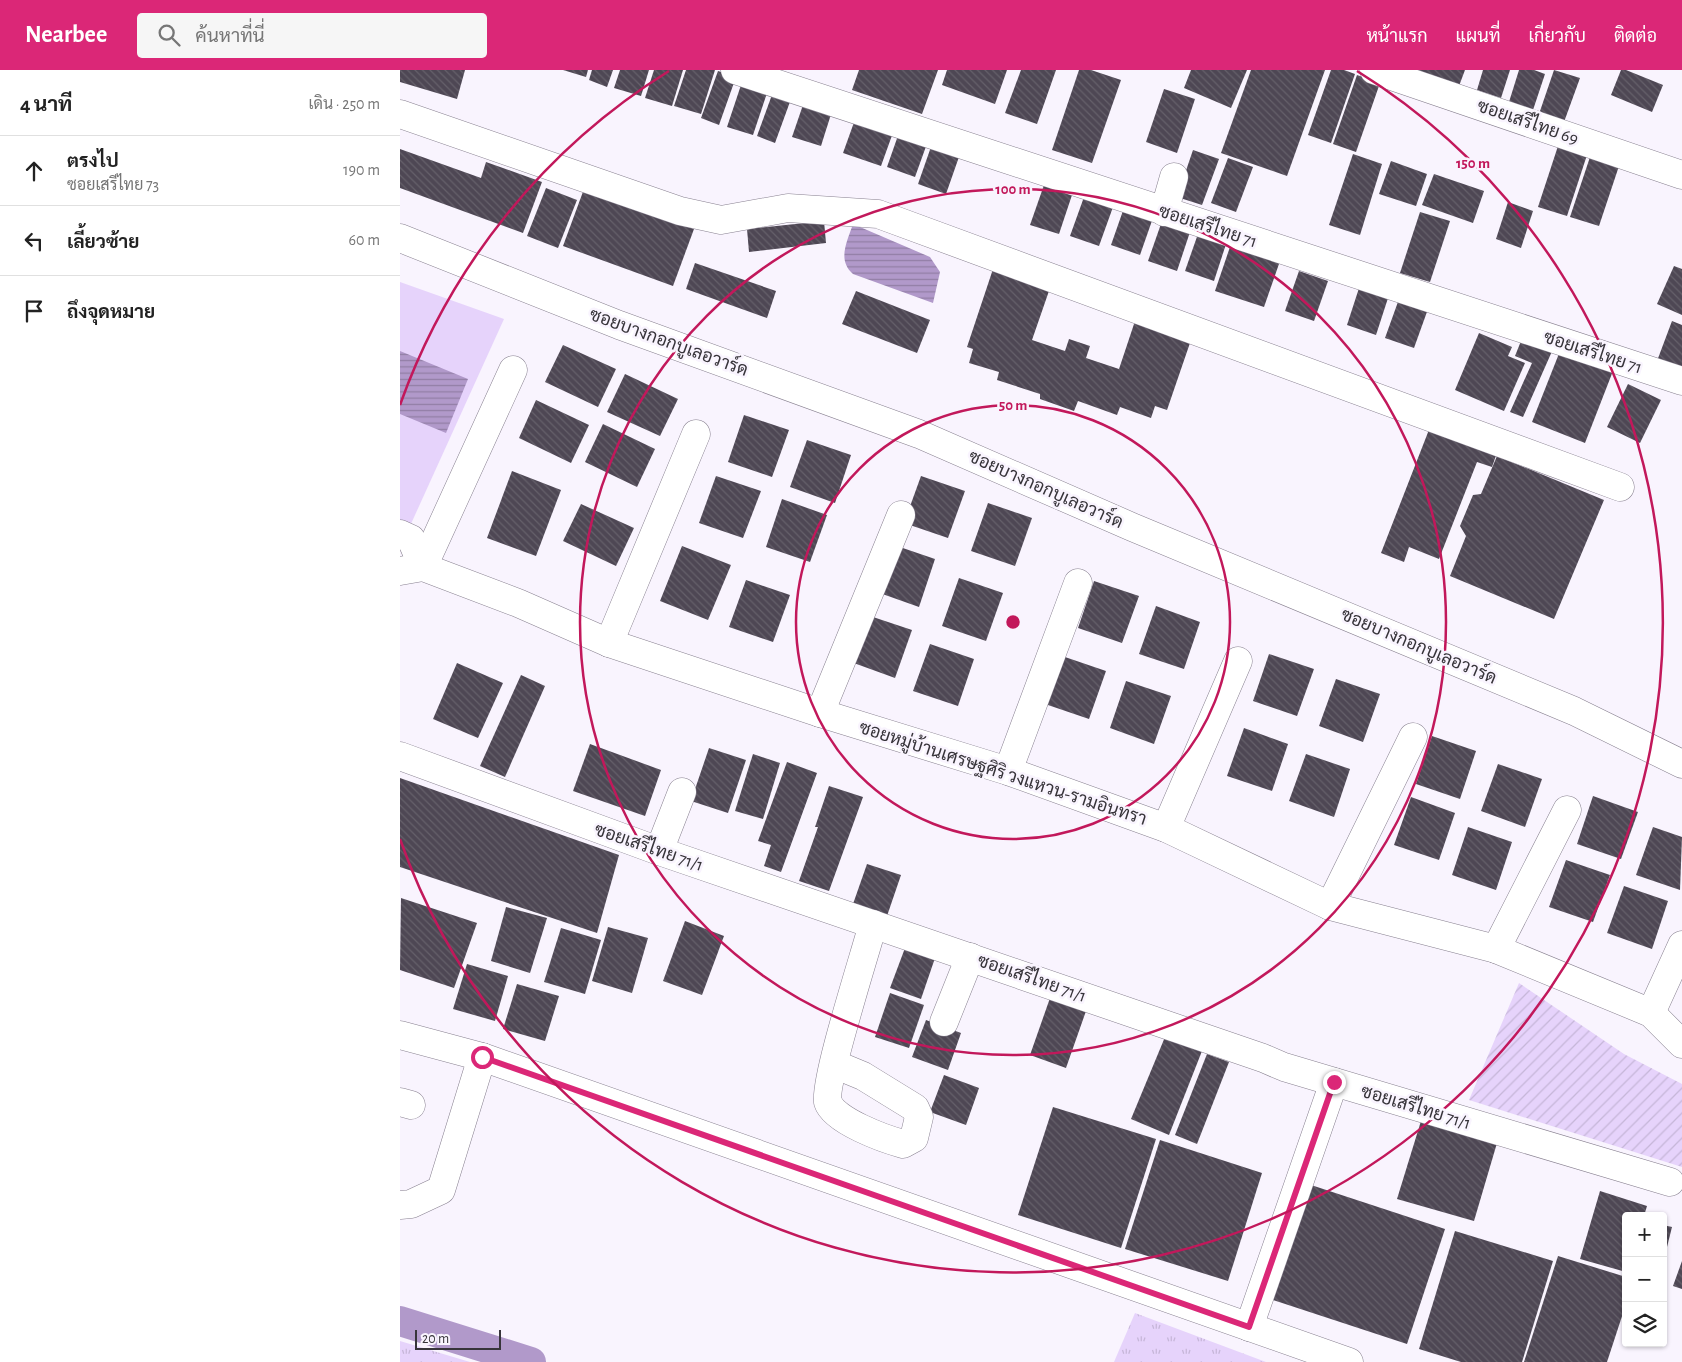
<!DOCTYPE html>
<html lang="th">
<head>
<meta charset="utf-8">
<style>
	:root { --surface:#fff; --page:#f6f6f6; --text:#222; --muted:#767676; --line:#e0e0e0; --accent:#db2777 }
	body { margin:0; font-family:"Alegreya Sans",Sarabun,sans-serif; background:var(--page); color:var(--text) }
	.controls { position:absolute; right:15px; bottom:15px; display:grid; overflow:hidden; border-radius:5px; box-shadow:0 1px 4px #0004 }
	.controls button { width:45px; height:45px; display:grid; place-items:center; padding:0; border:0; border-bottom:1px solid var(--line); background:var(--surface); color:var(--text); font:25px sans-serif }
	.scale { position:absolute; left:15px; bottom:12px; width:86px; box-sizing:border-box; padding-left:5px; border:2px solid #37343a; border-top:0; font-size:14px; line-height:18px; white-space:nowrap; color:#37343a; -webkit-text-stroke:4px #f9f4fe; paint-order:stroke }
	.stop { position:absolute; width:15px; height:15px; margin:-11px; border:4px solid #db2777; border-radius:50%; background:#fff }
	.stop.end { background:#db2777; border-color:#fff; box-shadow:0 1px 5px #0008 }
	.list { margin:0; padding:0; list-style:none }
	h2 { display:flex; justify-content:space-between; align-items:center; height:65px; margin:0; padding:0 20px; font-size:21px }
	h2 small { font-size:16px; font-weight:400; color:var(--muted) }
	.list li { display:grid; grid-template-columns:32px 1fr auto; gap:15px; align-items:center; box-sizing:border-box; height:70px; padding:0 20px; border-top:1px solid var(--line) }
	.list b { display:block; font-size:19px; white-space:nowrap }
	.list p { margin:0; font-size:16px; white-space:nowrap; color:var(--muted) }
	.list em { font-size:16px; font-style:normal; color:var(--muted) }
	.icon { flex:none; width:28px; height:28px; fill:none; stroke:currentColor; stroke-width:2; stroke-linecap:round; stroke-linejoin:round }
	.map { position:relative; flex:none; width:1282px; height:1292px; overflow:hidden }
	header { display:flex; align-items:center; gap:30px; box-sizing:border-box; height:70px; padding:0 25px; background:var(--accent); color:#fff }
	header strong { font-size:24px }
	nav { display:flex; gap:28px; margin-inline-start:auto; font-size:18px }
	.search { width:350px; height:45px; background:var(--page); display:flex; align-items:center; gap:12px; box-sizing:border-box; padding:0 18px; border-radius:5px; color:var(--muted); font-size:19px }
	main { display:flex }
	aside { flex:1; background:var(--surface) }
	.map>svg:first-child { display:block }
	.grass { fill:url(#grass-tufts) }
	.park { fill:#e6d3fb }
	.garden { fill:url(#garden-furrows) }
	.water { fill:url(#water-rules) }
	.lines { fill:none; stroke-linecap:round; stroke-linejoin:round }
	.canal { stroke:#b199ca; stroke-width:30 }
	.building { fill:url(#building-back-hatch) }
	.minor-casing { stroke:#888190; stroke-width:29 }
	.minor { stroke:#fff; stroke-width:28 }
	.route { stroke:#db2777; stroke-width:6 }
	.ring { fill:none; stroke:#c2185b; stroke-width:2.5 }
	.labels { text-anchor:middle; stroke-width:5; stroke-linejoin:round; paint-order:stroke }
	.street-label { font-size:18px; fill:#37343a; stroke:#f9f4fe }
	.centre { fill:#c2185b; stroke:#f9f4fe; stroke-width:2.5 }
	.ring-label { font-size:15px; text-anchor:middle; font-weight:bold; fill:#c2185b; stroke:#f9f4fe; stroke-width:5; stroke-linejoin:round; paint-order:stroke }
</style>
</head>
<body>
<header>
<strong>Nearbee</strong>
<div class="search"><svg class="icon" aria-label="search" viewBox="0 0 24 24"><circle cx="10" cy="10" r="6"/><path d="M15 15l6 6"/></svg>ค้นหาที่นี่</div>
<nav><a>หน้าแรก</a><a>แผนที่</a><a>เกี่ยวกับ</a><a>ติดต่อ</a></nav>
</header>
<main>
<aside>
<h2>4 นาที<small>เดิน · 250 m</small></h2>
<ul class="list">
<li><svg class="icon" aria-label="ahead" viewBox="0 0 24 24"><path d="M12 20V5M6 11l6-6 6 6"/></svg><div><b>ตรงไป</b><p>ซอยเสรีไทย 73</p></div><em>190 m</em></li>
<li><svg class="icon" aria-label="left" viewBox="0 0 24 24"><path d="M17 20v-9H6M10 6l-5 5 5 5"/></svg><div><b>เลี้ยวซ้าย</b></div><em>60 m</em></li>
<li><svg class="icon" aria-label="arrive" viewBox="0 0 24 24"><path d="M6 21V4h12l-3 4 3 4H6"/></svg><div><b>ถึงจุดหมาย</b></div></li>
</ul>
</aside>
<div class="map">
<svg width="1282" height="1292" viewBox="0 0 1282 1292">
	<defs>
		<pattern id="grass-tufts" width="24" height="20" patternUnits="userSpaceOnUse" patternTransform="scale(1.25)"><rect width="24" height="20" fill="#e6d3fb"/><path d="M3 7l-1-3M5 7V3M7 7l1-3M15 17l-1-3M17 17v-4M19 17l1-3" fill="none" stroke="#c6b6d8"/></pattern>
		<pattern id="garden-furrows" width="10" height="10" patternUnits="userSpaceOnUse" patternTransform="scale(1.25)"><rect width="10" height="10" fill="#e6d3fb"/><path d="M-1 1l2-2M0 10L10 0M9 11l2-2" fill="none" stroke="#c6b6d8"/></pattern>
		<pattern id="water-rules" width="6" height="5" patternUnits="userSpaceOnUse" patternTransform="scale(1.25)"><rect width="6" height="5" fill="#b199ca"/><path d="M0 2.5h6" fill="none" stroke="#917ea5"/></pattern>
		<pattern id="building-back-hatch" width="6" height="6" patternUnits="userSpaceOnUse" patternTransform="scale(1.25)"><rect width="6" height="6" fill="#4e4754"/><path d="M-1 5l2 2M0 0l6 6M5-1l2 2" fill="none" stroke="#65606a"/></pattern>
	</defs>
	<rect width="100%" height="100%" fill="#f9f4fe"/>
	<!-- grass -->
	<g class="grass">
		<path d="M735 1243 866 1292H714Z"/>
		<path d="M0 1271 70 1292H0Z"/>
	</g>
	<!-- park -->
	<path class="park" d="M0 212 104 249 10 456 0 451Z"/>
	<!-- garden -->
	<path class="garden" d="M1119 913 1224 984 1282 1014V1097L1069 1030Z"/>
	<!-- water -->
	<g class="water">
		<path d="M453 154 530 187 540 202 533 233 453 204C437 190 447 172 453 154Z"/>
		<path d="M0 281 68 309 46 363 0 344Z"/>
	</g>
	<g class="lines">
		<!-- canal -->
		<path class="canal" d="M0 1251 131 1292"/>
	</g>
	<!-- building -->
	<g class="building">
		<path d="M0 0H65L57 29 0 12Z"/>
		<path d="M163 0H188L186 7Z"/>
		<path d="M192 0H213L207 17 189 10Z"/>
		<path d="M220 0H249L241 26 214 18Z"/>
		<path d="M254 0H283L272 36 245 28Z"/>
		<path d="M286 0H315L301 44 274 36Z"/>
		<path d="M459 0H538L522 44 452 20Z"/>
		<path d="M547 0H607L595 34 542 15Z"/>
		<path d="M621 0H656L637 54 605 43Z"/>
		<path d="M679 0H691L721 10 692 93 652 80Z"/>
		<path d="M791 0H847L831 38 784 18Z"/>
		<path d="M851 0H925L887 106 821 83Z"/>
		<path d="M931 0H944L955 4 931 73 908 65Z"/>
		<path d="M1011 0H1065L1059 16Z"/>
		<path d="M1083 0H1110L1101 28 1077 20Z"/>
		<path d="M1119 0H1134L1145 4 1133 40 1109 32Z"/>
		<path d="M1154 0 1180 8 1164 52 1139 44Z"/>
		<path d="M1221 0H1226L1263 15 1252 42 1211 25Z"/>
		<path d="M318 1 336 7 319 55 301 48Z"/>
		<path d="M957 5 980 13 956 82 933 74Z"/>
		<path d="M342 12 368 20 353 65 327 57Z"/>
		<path d="M764 19 795 29 777 83 746 72Z"/>
		<path d="M373 22 391 29 375 73 357 66Z"/>
		<path d="M404 32 432 41 421 76 392 67Z"/>
		<path d="M457 44 495 57 481 96 443 83Z"/>
		<path d="M501 57 529 68 515 107 487 97Z"/>
		<path d="M532 74 560 84 546 124 518 114Z"/>
		<path d="M1158 76 1187 85 1167 146 1138 137Z"/>
		<path d="M0 79 81 108 86 92 142 112 123 163 0 118Z"/>
		<path d="M793 80 819 89 802 135 777 127Z"/>
		<path d="M953 84 982 94 960 165 929 155Z"/>
		<path d="M1190 87 1219 96 1199 156 1170 147Z"/>
		<path d="M828 88 853 97 836 142 811 133Z"/>
		<path d="M991 91 1027 104 1016 136 979 124Z"/>
		<path d="M1034 104 1084 121 1073 153 1022 135Z"/>
		<path d="M644 115 672 125 659 164 630 155Z"/>
		<path d="M146 118 177 130 158 178 127 166Z"/>
		<path d="M184 119 294 159 273 216 163 176Z"/>
		<path d="M684 127 713 137 699 176 670 166Z"/>
		<path d="M1108 132 1133 141 1121 178 1096 169Z"/>
		<path d="M725 135 754 145 740 185 711 175Z"/>
		<path d="M1020 142 1050 151 1030 212 1000 203Z"/>
		<path d="M424 151 426 173 349 182 347 159Z"/>
		<path d="M762 151 790 162 777 201 748 191Z"/>
		<path d="M799 161 827 171 814 211 785 201Z"/>
		<path d="M831 174 880 191 864 237 815 221Z"/>
		<path d="M295 193 376 221 367 248 286 219Z"/>
		<path d="M1274 196 1282 199V245L1257 234Z"/>
		<path d="M593 199 650 218 632 270 665 281 669 269 690 276 686 288 719 299 735 251 791 270 767 340 755 336 751 348 720 337 717 345 678 331 674 341 640 329V324L597 310 599 302 569 293 573 279 567 277Z"/>
		<path d="M899 201 928 211 914 251 885 241Z"/>
		<path d="M960 215 989 225 976 265 947 255Z"/>
		<path d="M456 221 530 250 517 283 442 254Z"/>
		<path d="M999 229 1028 239 1014 278 985 268Z"/>
		<path d="M1272 251 1282 255V300L1257 291Z"/>
		<path d="M1079 263 1112 277 1108 286 1125 293 1104 341 1055 320Z"/>
		<path d="M1123 266 1153 279 1123 347 1110 342 1132 293 1115 286Z"/>
		<path d="M163 275 216 299 198 337 145 312Z"/>
		<path d="M1160 281 1213 301 1185 373 1132 352Z"/>
		<path d="M225 304 278 329 260 366 207 342Z"/>
		<path d="M1228 314 1261 330 1240 373 1207 357Z"/>
		<path d="M136 330 189 355 171 393 119 368Z"/>
		<path d="M344 345 389 360 372 407 328 392Z"/>
		<path d="M1032 352 1099 377 1092 397 1077 392 1039 489 1009 477 1004 492 981 483Z"/>
		<path d="M203 354 255 379 237 417 185 392Z"/>
		<path d="M407 370 451 385 435 433 390 417Z"/>
		<path d="M1097 386 1204 430 1154 549 1050 506 1066 466 1060 456 1073 425 1081 424Z"/>
		<path d="M112 401 161 420 136 486 87 468Z"/>
		<path d="M316 406 361 421 343 468 299 453Z"/>
		<path d="M521 406 565 421 548 468 504 453Z"/>
		<path d="M382 429 427 445 410 492 366 477Z"/>
		<path d="M588 433 632 448 615 496 571 481Z"/>
		<path d="M181 434 234 458 216 496 163 471Z"/>
		<path d="M491 474 535 489 519 537 474 521Z"/>
		<path d="M282 476 331 495 308 550 260 531Z"/>
		<path d="M559 508 603 523 586 571 542 556Z"/>
		<path d="M346 510 390 525 373 572 329 557Z"/>
		<path d="M694 511 739 526 722 573 678 558Z"/>
		<path d="M756 536 800 552 784 599 739 584Z"/>
		<path d="M467 545 512 560 495 608 451 592Z"/>
		<path d="M530 574 574 589 558 636 513 621Z"/>
		<path d="M869 584 914 599 897 646 853 631Z"/>
		<path d="M662 586 706 601 689 649 645 634Z"/>
		<path d="M57 593 103 613 78 668 33 649Z"/>
		<path d="M121 605 145 616 105 707 80 696Z"/>
		<path d="M936 609 980 624 963 672 919 656Z"/>
		<path d="M726 611 771 626 754 674 710 658Z"/>
		<path d="M844 658 888 674 872 721 827 706Z"/>
		<path d="M1032 666 1076 681 1060 729 1016 714Z"/>
		<path d="M190 674 261 700 245 746 173 721Z"/>
		<path d="M309 678 346 690 328 743 291 731Z"/>
		<path d="M353 684 380 693 363 749 335 741Z"/>
		<path d="M906 684 950 699 934 747 889 731Z"/>
		<path d="M387 692 417 703 381 802 364 796 371 775 358 771Z"/>
		<path d="M1098 694 1142 709 1125 757 1081 741Z"/>
		<path d="M0 708 219 785 197 863 0 797Z"/>
		<path d="M429 716 463 727 429 821 399 811 418 757H415Z"/>
		<path d="M1193 726 1238 742 1221 789 1177 774Z"/>
		<path d="M1011 727 1055 743 1039 790 994 775Z"/>
		<path d="M1068 757 1112 772 1096 820 1052 805Z"/>
		<path d="M1253 757 1282 767 1280 820 1236 805Z"/>
		<path d="M1166 790 1210 805 1193 852 1149 837Z"/>
		<path d="M467 794 501 805 487 846 453 834Z"/>
		<path d="M1224 816 1268 831 1252 879 1207 863Z"/>
		<path d="M1 828 77 853 54 918 0 900Z"/>
		<path d="M106 837 147 848 130 903 91 891Z"/>
		<path d="M285 851 324 866 302 925 263 911Z"/>
		<path d="M208 857 248 868 232 923 192 911Z"/>
		<path d="M161 858 201 870 185 924 144 912Z"/>
		<path d="M505 878 535 888 521 929 490 918Z"/>
		<path d="M67 894 108 906 95 951 53 939Z"/>
		<path d="M117 914 159 926 145 971 103 959Z"/>
		<path d="M490 923 524 935 509 978 475 967Z"/>
		<path d="M650 928 686 941 666 998 630 985Z"/>
		<path d="M526 950 561 963 548 1000 512 987Z"/>
		<path d="M765 967 802 981 769 1065 731 1049Z"/>
		<path d="M807 984 829 992 797 1074 775 1065Z"/>
		<path d="M544 1005 579 1018 566 1055 530 1042Z"/>
		<path d="M653 1037 756 1069 721 1178 618 1145Z"/>
		<path d="M1021 1051 1097 1073 1074 1151 997 1129Z"/>
		<path d="M760 1070 862 1103 828 1211 725 1179Z"/>
		<path d="M908 1114 1045 1159 1007 1274 870 1229Z"/>
		<path d="M1200 1121 1247 1136 1244 1146H1226V1202L1180 1189Z"/>
		<path d="M1263 1155 1272 1157 1264 1189H1263Z"/>
		<path d="M1055 1161 1153 1191 1122 1292H1061L1019 1279Z"/>
		<path d="M1158 1186 1226 1207V1234L1207 1292H1124Z"/>
		<path d="M1282 1191V1219L1273 1216Z"/>
	</g>
	<g class="lines">
		<!-- minor casing -->
		<g class="minor-casing">
			<g id="minor">
				<path d="M335 0 1282 311"/>
				<path d="M974 0 1282 105"/>
				<path d="M0 44 280 141 321 150 388 138 478 144 1220 417"/>
				<path d="M764 142 774 107"/>
				<path d="M0 168 219 255 519 364 732 457 1174 641 1282 694"/>
				<path d="M0 464 11 469 23 497"/>
				<path d="M23 497 113 300"/>
				<path d="M0 501 23 497 118 533 209 573 420 643 608 701 766 758 930 836 1096 879 1251 943 1282 974"/>
				<path d="M209 573 296 364"/>
				<path d="M420 643 501 445"/>
				<path d="M0 686 259 781 863 988 884 997 1270 1112"/>
				<path d="M608 701 678 513"/>
				<path d="M766 758 838 591"/>
				<path d="M259 781 282 722"/>
				<path d="M930 836 1013 667"/>
				<path d="M1096 879 1167 740"/>
				<path d="M1251 943 1282 875"/>
				<path d="M544 952 570 887"/>
				<path d="M0 965 82 987 949 1292"/>
				<path d="M434 994 463 1006 515 1038 519 1047 514 1068 503 1074C485 1069 434 1051 428 1032 423 1014 466 881 473 854"/>
				<path d="M0 1032 11 1035"/>
				<path d="M0 1135 11 1134 41 1120 82 987"/>
				<path d="M849 1257 934 1012"/>
			</g>
		</g>
		<!-- minor -->
		<use href="#minor" class="minor"/>
	</g>
	<g class="lines">
		<!-- route -->
		<path class="route" d="M82 987 849 1257 934 1012"/>
	</g>
	<!-- distance rings -->
	<g class="ring">
		<circle cx="613" cy="552" r="217"/>
		<circle cx="613" cy="552" r="433"/>
		<path d="M0 335A650 650 0 0 1 269 1M957 1A650 650 0 1 1 0 769"/>
	</g>
	<g class="labels">
		<!-- street labels -->
		<g class="street-label">
			<text transform="translate(1128 52) rotate(19)" y="6">ซอยเสรีไทย 69</text>
			<text transform="translate(808 156) rotate(18)" y="6">ซอยเสรีไทย 71</text>
			<text transform="translate(269 272) rotate(20)" y="6">ซอยบางกอกบูเลอวาร์ด</text>
			<text transform="translate(1193 282) rotate(18)" y="6">ซอยเสรีไทย 71</text>
			<text transform="translate(646 419) rotate(24)" y="6">ซอยบางกอกบูเลอวาร์ด</text>
			<text transform="translate(1019 576) rotate(23)" y="6">ซอยบางกอกบูเลอวาร์ด</text>
			<text transform="translate(603 703) rotate(18)" y="6">ซอยหมู่บ้านเศรษฐศิริ วงแหวน-รามอินทรา</text>
			<text transform="translate(249 777) rotate(19)" y="6">ซอยเสรีไทย 71/1</text>
			<text transform="translate(632 908) rotate(19)" y="6">ซอยเสรีไทย 71/1</text>
			<text transform="translate(1016 1037) rotate(17)" y="6">ซอยเสรีไทย 71/1</text>
		</g>
	</g>
	<circle cx="613" cy="552" r="8" class="centre"/>
	<g class="ring-label">
		<text x="1073" y="98">150 m</text>
		<text x="613" y="124">100 m</text>
		<text x="613" y="340">50 m</text>
	</g>
</svg>
<div class="controls">
<button>+</button>
<button>−</button>
<button><svg class="icon" aria-label="layers" viewBox="0 0 24 24"><path d="M12 4l9 5-9 5-9-5zM3 14l9 5 9-5"/></svg></button>
</div>
<div class="scale">20 m</div>
<div class="stop" style="left:82px;top:987px"></div>
<div class="stop end" style="left:934px;top:1012px"></div>
</div>
</main>
</body>
</html>
